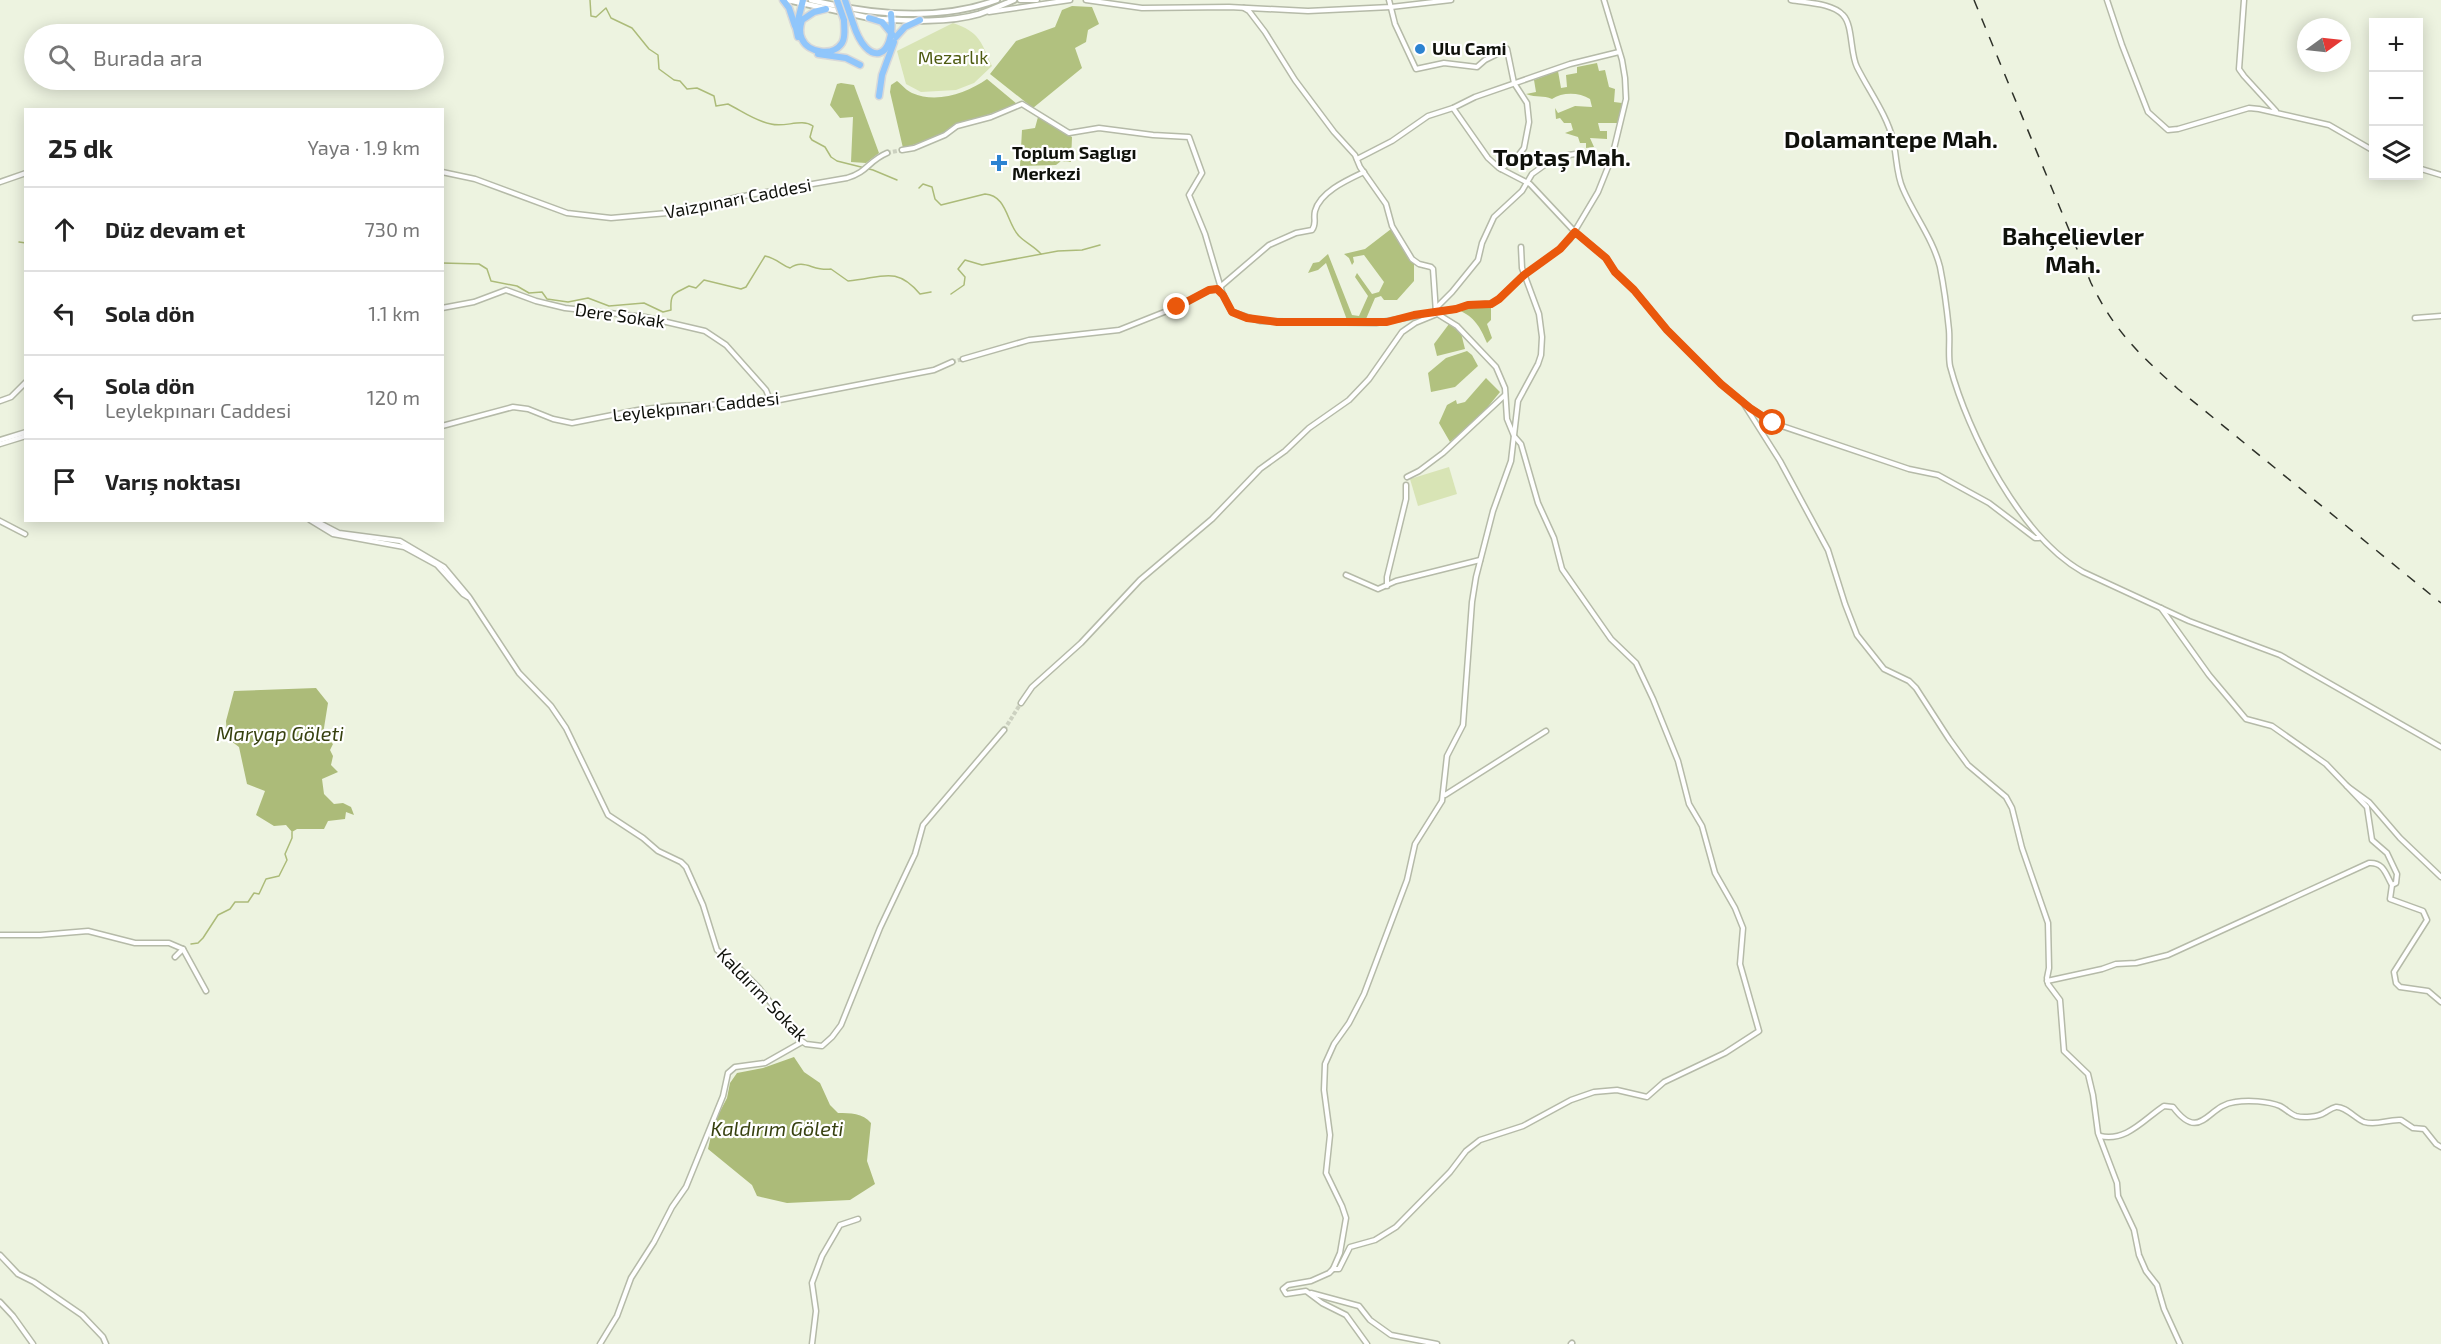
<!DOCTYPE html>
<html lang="tr">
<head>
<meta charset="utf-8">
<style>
	:root { --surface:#fff; --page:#f6f6f6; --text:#222; --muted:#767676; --line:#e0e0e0 }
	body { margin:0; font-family:"Exo 2",sans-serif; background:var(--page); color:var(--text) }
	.controls { position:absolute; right:18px; top:18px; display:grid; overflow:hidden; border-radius:0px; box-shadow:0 3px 15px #0003 }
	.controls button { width:54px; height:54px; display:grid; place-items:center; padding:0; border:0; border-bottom:2px solid var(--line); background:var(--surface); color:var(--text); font:30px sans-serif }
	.compass { position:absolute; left:2297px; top:18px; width:54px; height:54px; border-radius:50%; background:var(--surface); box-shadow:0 3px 15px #0003; rotate:75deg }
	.stop { position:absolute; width:18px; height:18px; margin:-14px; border:4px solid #ea580c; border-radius:50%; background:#fff }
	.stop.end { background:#ea580c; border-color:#fff; box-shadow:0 2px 6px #0008 }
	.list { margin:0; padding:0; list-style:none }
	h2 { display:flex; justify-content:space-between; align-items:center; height:78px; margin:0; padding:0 24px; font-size:26px }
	h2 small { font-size:20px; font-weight:400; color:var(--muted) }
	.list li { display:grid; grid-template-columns:39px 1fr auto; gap:18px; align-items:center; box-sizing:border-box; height:84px; padding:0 24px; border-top:2px solid var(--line) }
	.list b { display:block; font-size:22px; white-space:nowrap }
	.list p { margin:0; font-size:20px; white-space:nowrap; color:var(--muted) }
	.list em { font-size:20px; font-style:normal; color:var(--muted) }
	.icon { flex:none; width:33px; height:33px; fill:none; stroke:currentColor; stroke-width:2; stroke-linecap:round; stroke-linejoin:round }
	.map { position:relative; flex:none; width:2441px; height:1344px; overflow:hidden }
	.search { position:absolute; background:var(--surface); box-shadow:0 3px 15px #0003; left:24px; top:24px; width:420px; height:66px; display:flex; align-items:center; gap:15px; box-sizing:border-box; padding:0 21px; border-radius:33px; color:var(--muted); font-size:22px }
	.panel { position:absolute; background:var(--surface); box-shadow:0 3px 15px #0003; left:24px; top:108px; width:420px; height:414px; border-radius:0px }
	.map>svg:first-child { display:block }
	.green { fill:#d8e4b5 }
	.forest { fill:#b1c17f }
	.water { fill:#acbb79 }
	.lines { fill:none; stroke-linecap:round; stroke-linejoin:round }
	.stream { stroke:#acbb79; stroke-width:1.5 }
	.tertiary-tunnel { stroke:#ccd1c0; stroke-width:4; stroke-dasharray:4 2; stroke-linecap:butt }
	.tertiary-casing { stroke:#b5baa8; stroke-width:7 }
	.secondary-casing { stroke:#b5baa8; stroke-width:8 }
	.trunk-casing { stroke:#d9d9d8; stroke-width:9 }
	.tertiary { stroke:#fff; stroke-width:4 }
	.secondary { stroke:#fff; stroke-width:4.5 }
	.trunk { stroke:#90c6fb; stroke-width:6 }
	.rail { stroke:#2e3129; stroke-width:1.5; stroke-dasharray:10 10; stroke-linecap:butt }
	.trunk-bridge-casing { stroke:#d9d9d8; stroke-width:9; stroke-linecap:butt }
	.trunk-bridge { stroke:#90c6fb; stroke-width:6 }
	.route { stroke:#ea580c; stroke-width:8 }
	.poi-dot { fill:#2c83d1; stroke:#fff; stroke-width:2 }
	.labels { text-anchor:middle; stroke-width:4.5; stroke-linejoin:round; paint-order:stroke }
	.poi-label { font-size:18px; font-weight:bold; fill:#0f110b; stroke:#fff; text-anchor:start }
	.park-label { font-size:18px; fill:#4e5b11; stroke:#fff }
	.street-label { font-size:18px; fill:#0f110b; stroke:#fff }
	.water-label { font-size:20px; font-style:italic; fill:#37410f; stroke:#fff }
	.district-label { font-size:24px; font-weight:bold; fill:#0f110b; stroke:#fff }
</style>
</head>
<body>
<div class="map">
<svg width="2441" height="1344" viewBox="0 0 2441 1344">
	<rect width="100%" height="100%" fill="#edf3e0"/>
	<!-- green -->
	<g class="green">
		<path d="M953 23C980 32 981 42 992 66L974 83 956 90 921 92 906 84 897 51Z"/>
		<path d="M1449 467 1457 494 1418 506 1410 479Z"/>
	</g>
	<!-- forest -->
	<g class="forest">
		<path d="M1072 6 1092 7 1099 24 1088 30 1086 42 1075 48 1082 68 1033 108 990 74 1016 41 1055 27 1062 10Z"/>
		<path d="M1597 63 1599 71 1605 70 1609 87 1615 89 1614 102 1622 103 1618 123H1598L1600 131H1607V139L1590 138 1594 147 1586 148V143H1580L1578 137 1565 133 1573 130 1571 123H1564L1560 118 1556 119 1555 108 1558 113 1575 106 1592 107 1590 99C1579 92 1562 92 1552 99 1543 95 1537 98 1526 94L1536 92 1534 80 1558 71 1561 88 1567 87 1566 75 1577 73V67Z"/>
		<path d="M987 79 1017 104 957 126 945 135 903 148 890 92 891 85 897 81C902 85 907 91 912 93 937 104 967 93 987 79Z"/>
		<path d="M841 83 854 85 879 153 866 163 851 162 853 117 840 118 830 105 837 84Z"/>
		<path d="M1038 117 1072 137 1071 162 1061 161 1056 165 1020 166 1022 130 1035 128Z"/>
		<path d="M1391 229 1414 264V281L1397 300H1384L1381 296 1375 298 1366 319 1347 320 1326 263 1318 270 1308 273 1313 263 1319 262 1328 254 1352 315 1359 316 1368 296 1355 277 1357 273 1372 294 1379 292 1384 282 1364 255 1353 257 1354 262 1352 265 1349 258 1344 254 1365 249Z"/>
		<path d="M1491 304V320L1487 324 1492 338 1487 343C1480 327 1475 317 1458 310L1468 305Z"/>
		<path d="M1449 324 1461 333 1465 349 1437 356 1434 344Z"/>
		<path d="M1467 351 1472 355 1478 366 1455 387 1431 392 1428 373 1446 358Z"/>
		<path d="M1486 378 1500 392 1482 414 1450 442 1439 423 1447 405 1456 400 1457 404 1465 402Z"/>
	</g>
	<!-- water -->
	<g class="water">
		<path d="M316 688 328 703 323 734 333 744 330 750 333 756 331 765 338 772 322 779 324 794 334 804 343 803 351 807 354 815 346 812 345 819 328 821 324 829H297L292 832 286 825 274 826 256 815 265 791 247 784 239 747 227 738 226 721 234 691Z"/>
		<path d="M794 1057 804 1072 820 1083 830 1105 838 1113C850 1113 863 1113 871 1123L867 1161 875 1184 850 1200 787 1203 757 1196 752 1185 708 1149 714 1123 727 1098 730 1083 737 1073 763 1068Z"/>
	</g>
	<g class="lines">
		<!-- stream -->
		<g class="stream">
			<path d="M590 0 591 16 596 17 606 8 611 18 632 28 649 49 658 55 659 69 674 80 680 81 687 89 697 88 714 96 716 106 728 104C742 111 755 121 771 124 785 128 801 118 813 126L810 137 812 140 825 147 831 157 837 161 873 170 897 180"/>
			<path d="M919 188 923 184 932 187 935 199 941 205 985 194C1007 195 1007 224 1019 236 1026 243 1035 247 1041 254"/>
			<path d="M19 242 26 243"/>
			<path d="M442 263 479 264 487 269 491 281 517 286 529 293 542 292 547 299 568 302 588 298 609 306 644 303 663 312 671 310C670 291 675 294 689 286L696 288 704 280 741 289 746 287 765 256C778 259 781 265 790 268 804 258 814 272 831 269L848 281C880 279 895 264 920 294L931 292"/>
			<path d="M951 294 964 285 965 277 958 269 965 260 982 265 1058 251 1082 250 1100 245"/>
			<path d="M191 944 198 943 203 938 218 915 230 909 235 902H248L254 893 259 894 266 879 279 876 287 860 285 854 292 838V832"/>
		</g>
		<!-- tertiary-tunnel -->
		<g class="tertiary-tunnel">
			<path d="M887 153 902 150"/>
			<path d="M952 362 963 359"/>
			<path d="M1004 730 1021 703"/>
		</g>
		<!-- tertiary casing -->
		<g class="tertiary-casing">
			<g id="tertiary">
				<path d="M1020 0H1037"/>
				<path d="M1086 0 1142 8 1229 7 1308 11 1391 7 1451 0"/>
				<path d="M1389 0 1395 24 1416 69 1444 63 1477 67 1485 60 1507 49 1514 83 1527 103 1529 122 1524 148 1517 157 1501 169"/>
				<path d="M1791 0C1807 3 1832 3 1843 15 1853 25 1850 53 1857 67 1869 91 1887 115 1893 140 1897 157 1896 174 1903 189 1914 215 1933 239 1940 267 1944 287 1947 310 1949 330 1950 342 1948 355 1950 366 1968 434 2021 537 2083 572L2189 621 2280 655 2441 747"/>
				<path d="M2107 0 2122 45 2148 112 2168 130 2178 129 2249 108 2259 109 2329 125 2374 151"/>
				<path d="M2244 0 2239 69 2244 76 2276 111"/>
				<path d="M1244 8 1249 11 1265 32 1295 80 1334 132 1355 155 1360 167 1386 204 1392 226 1412 259 1419 264 1431 267 1433 269 1436 313 1457 326 1496 367 1505 388 1507 419 1514 436 1521 444 1538 503 1554 538 1562 569 1611 639 1636 663 1653 699 1678 761 1689 804 1702 826 1715 873 1735 908 1743 928 1740 964 1759 1031 1725 1053 1664 1082 1647 1097 1617 1090 1594 1092 1571 1100 1523 1126 1480 1140 1466 1151 1450 1172 1396 1227 1375 1240 1350 1247 1339 1269H1333"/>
				<path d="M989 12 1070 0"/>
				<path d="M1453 108 1488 158 1499 168 1530 184 1575 232 1606 258 1615 272 1634 290 1667 330 1721 384 1750 408 1773 423 1909 469 1938 475 1989 503 2035 538H2039"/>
				<path d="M902 150 914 148 945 135 957 126 991 117 1022 104 1069 133 1099 128 1153 135 1189 137 1202 173 1189 195 1205 234 1223 295"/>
				<path d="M1357 159 1392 141 1428 116 1453 108 1475 97 1570 64 1619 52"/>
				<path d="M2418 168 2441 175"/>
				<path d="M442 172 475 179 567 213 611 218 679 212 738 197 847 178C868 172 868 161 887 153"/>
				<path d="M0 182 26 173"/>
				<path d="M1220 287 1269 245 1296 233 1312 230C1317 223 1313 219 1315 211 1320 192 1347 180 1364 172"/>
				<path d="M442 308 474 302 506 290 536 301 565 308 645 317 705 331 726 345 766 390 771 402"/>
				<path d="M1436 308 1452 292 1478 260 1482 243 1494 217 1522 191 1532 174 1553 159 1563 156 1575 154 1602 157"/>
				<path d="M2415 318 2441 316"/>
				<path d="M963 359 1029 340 1119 330 1177 307 1209 290 1217 289 1223 295 1232 312 1260 321 1376 323 1456 309 1468 305 1491 304 1499 299 1524 275 1560 249 1570 239 1598 192 1612 157 1626 99 1625 78 1622 60 1604 0"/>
				<path d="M0 401 11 397 26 382"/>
				<path d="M1742 401 1780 461 1828 550 1845 604 1857 635 1884 669 1909 681 1916 688 1949 739 1968 765 2006 797 2012 808 2022 848 2048 923 2049 968 2047 978 2048 984 2060 1000 2064 1051 2088 1074 2093 1095 2098 1133 2117 1183 2118 1196 2134 1230 2139 1255 2146 1271 2157 1285 2164 1309 2180 1344"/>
				<path d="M442 426 513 407 528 409 553 419 572 423 638 410 670 406 764 403 934 370 952 362"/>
				<path d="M0 440 26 432"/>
				<path d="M0 444 26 436"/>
				<path d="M1407 477 1419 471 1443 453 1505 395"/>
				<path d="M310 520 333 534 404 547 437 565 463 594 468 597"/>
				<path d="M314 520 339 533 400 541 444 567 469 597 519 673 551 706 566 728 608 815 643 838 658 851 681 862 686 867 703 905 717 950 735 964 759 988 799 1039 806 1044 822 1046 832 1037 841 1025 880 928 915 854 923 825 1004 730"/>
				<path d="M0 521 25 534"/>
				<path d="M1346 575 1378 589 1396 581 1480 560"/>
				<path d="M1387 586V577L1406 499V485"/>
				<path d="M2161 608 2209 675 2246 719 2272 726 2326 764 2347 786 2369 802 2400 838 2441 877"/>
				<path d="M1021 703 1032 687 1081 643 1140 580 1212 519 1260 469 1285 451 1309 428 1349 400 1369 379 1402 332 1415 323 1437 314"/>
				<path d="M1445 795 1546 731"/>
				<path d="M2392 885 2390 899 2423 911 2427 920 2394 972 2396 983 2400 987 2428 991 2441 1002"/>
				<path d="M0 935H40L88 931 135 943H169L183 949 206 991"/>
				<path d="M175 957 183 949"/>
				<path d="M2047 981 2102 969 2116 964 2136 963 2168 955 2369 863C2384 862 2386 875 2392 885L2396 883 2397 874 2387 853 2372 840 2367 807 2347 786"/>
				<path d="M2100 1136C2127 1142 2144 1119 2164 1106L2173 1107C2201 1144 2207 1105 2235 1102 2248 1100 2268 1101 2280 1106 2286 1109 2290 1114 2296 1116 2303 1118 2318 1117 2324 1113 2328 1111 2331 1108 2336 1107 2345 1106 2356 1119 2364 1122 2378 1126 2387 1119 2401 1120L2413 1128 2424 1129 2436 1144 2441 1147"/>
				<path d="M0 1255 18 1274 34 1282 82 1315 103 1337 106 1344"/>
				<path d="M1311 1293 1359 1306 1370 1320 1391 1335 1437 1344"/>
				<path d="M0 1302 13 1316 33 1344"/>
				<path d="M600 1344 617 1316 631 1278 654 1242 672 1207 686 1187 723 1096 728 1073 735 1067 765 1063 802 1042"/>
				<path d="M812 1344 816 1311 812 1283 822 1256 840 1225 858 1219"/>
				<path d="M1367 1344 1346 1315 1322 1303 1306 1291 1286 1294 1283 1289 1288 1285 1311 1281 1329 1273 1333 1269 1340 1253 1346 1218 1342 1206 1326 1173 1330 1135 1324 1090 1325 1064 1334 1044 1349 1023 1364 994 1407 880 1415 844 1442 801 1447 756 1463 725 1472 602 1476 577 1493 511 1511 461 1518 401 1538 364 1541 355 1542 337 1539 314 1522 268 1521 247"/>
				<path d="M1571 1344 1572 1343"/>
			</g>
		</g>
		<!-- secondary casing -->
		<g class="secondary-casing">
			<g id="secondary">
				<path d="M788 0 870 18"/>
				<path d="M811 0C872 15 938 22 997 0"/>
				<path d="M879 19C910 21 948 23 979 14 991 10 1002 5 1014 0"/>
			</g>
		</g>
		<!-- trunk casing -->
		<g class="trunk-casing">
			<g id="trunk">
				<path d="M783 0 789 8 795 26"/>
				<path d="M826 9 814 12 802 20C800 26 799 33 802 39 808 53 833 57 842 43 846 37 844 27 844 20"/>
				<path d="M869 18 882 22 892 34"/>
				<path d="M853 23C867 68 896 61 891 14"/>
				<path d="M798 37 796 28 803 0"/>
				<path d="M896 37 905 27 920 20"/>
				<path d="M818 54 846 58 860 65"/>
				<path d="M879 96 882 75 894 42"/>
			</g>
		</g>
		<!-- tertiary -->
		<use href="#tertiary" class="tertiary"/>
		<!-- secondary -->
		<use href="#secondary" class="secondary"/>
		<!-- trunk -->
		<use href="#trunk" class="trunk"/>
		<!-- rail -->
		<path class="rail" d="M1974 0 2091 283C2115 332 2139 354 2178 389L2441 603"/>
		<!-- trunk-bridge casing -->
		<g class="trunk-bridge-casing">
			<g id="trunk-bridge">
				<path d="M837 0 844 20"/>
				<path d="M845 0 853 23"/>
			</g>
		</g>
		<!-- trunk-bridge -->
		<use href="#trunk-bridge" class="trunk-bridge"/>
	</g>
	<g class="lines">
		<!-- route -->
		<path class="route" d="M1177 307 1209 290 1217 289 1223 295 1232 312 1247 318 1277 322H1387L1414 315 1456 309 1468 305 1491 304 1499 299 1524 275 1560 249 1575 232 1606 258 1615 272 1634 290 1667 330 1721 384 1750 408 1773 423"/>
	</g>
	<!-- markers -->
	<g class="poi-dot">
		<circle cx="1420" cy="49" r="6"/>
		<path d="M996 154h6v6h6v6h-6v6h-6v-6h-6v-6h6z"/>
	</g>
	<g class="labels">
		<!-- poi labels -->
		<g class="poi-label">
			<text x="1432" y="55">Ulu Cami</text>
			<text x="1012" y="159">Toplum Saglıgı<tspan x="1012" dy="21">Merkezi</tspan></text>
		</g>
		<!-- park labels -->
		<g class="park-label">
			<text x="953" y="64">Mezarlık</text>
		</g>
		<!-- street labels -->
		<g class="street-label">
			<text transform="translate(738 199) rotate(-11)" y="6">Vaizpınarı Caddesi</text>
			<text transform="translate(620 316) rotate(8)" y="6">Dere Sokak</text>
			<text transform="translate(696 407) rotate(-6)" y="6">Leylekpınarı Caddesi</text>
			<text transform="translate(762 995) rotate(46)" y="6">Kaldırım Sokak</text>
		</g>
		<!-- water labels -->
		<g class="water-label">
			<text x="280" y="741">Maryap Göleti</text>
			<text x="777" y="1136">Kaldırım Göleti</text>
		</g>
		<!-- district labels -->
		<g class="district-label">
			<text x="1891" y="148">Dolamantepe Mah.</text>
			<text x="1562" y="166">Toptaş Mah.</text>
			<text x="2073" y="245">Bahçelievler<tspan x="2073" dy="28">Mah.</tspan></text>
		</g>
	</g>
</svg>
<div class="controls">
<button>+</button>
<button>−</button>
<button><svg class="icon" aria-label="layers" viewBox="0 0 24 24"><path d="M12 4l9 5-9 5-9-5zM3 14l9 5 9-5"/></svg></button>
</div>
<svg class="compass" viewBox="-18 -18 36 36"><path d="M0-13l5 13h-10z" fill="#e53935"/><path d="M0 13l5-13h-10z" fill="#767676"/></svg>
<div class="stop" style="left:1773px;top:423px"></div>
<div class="stop end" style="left:1177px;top:307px"></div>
<div class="search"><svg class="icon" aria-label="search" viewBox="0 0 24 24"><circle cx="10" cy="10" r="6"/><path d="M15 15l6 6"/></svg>Burada ara</div>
<section class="panel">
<h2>25 dk<small>Yaya · 1.9 km</small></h2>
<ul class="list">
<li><svg class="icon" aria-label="ahead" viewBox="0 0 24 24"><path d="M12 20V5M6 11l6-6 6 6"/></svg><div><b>Düz devam et</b></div><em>730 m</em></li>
<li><svg class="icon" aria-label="left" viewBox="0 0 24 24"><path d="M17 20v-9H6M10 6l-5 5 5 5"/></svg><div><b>Sola dön</b></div><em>1.1 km</em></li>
<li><svg class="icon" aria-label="left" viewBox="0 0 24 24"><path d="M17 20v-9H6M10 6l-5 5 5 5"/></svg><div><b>Sola dön</b><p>Leylekpınarı Caddesi</p></div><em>120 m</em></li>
<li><svg class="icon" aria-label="arrive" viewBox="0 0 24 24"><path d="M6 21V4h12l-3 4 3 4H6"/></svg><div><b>Varış noktası</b></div></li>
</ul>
</section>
</div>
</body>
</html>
